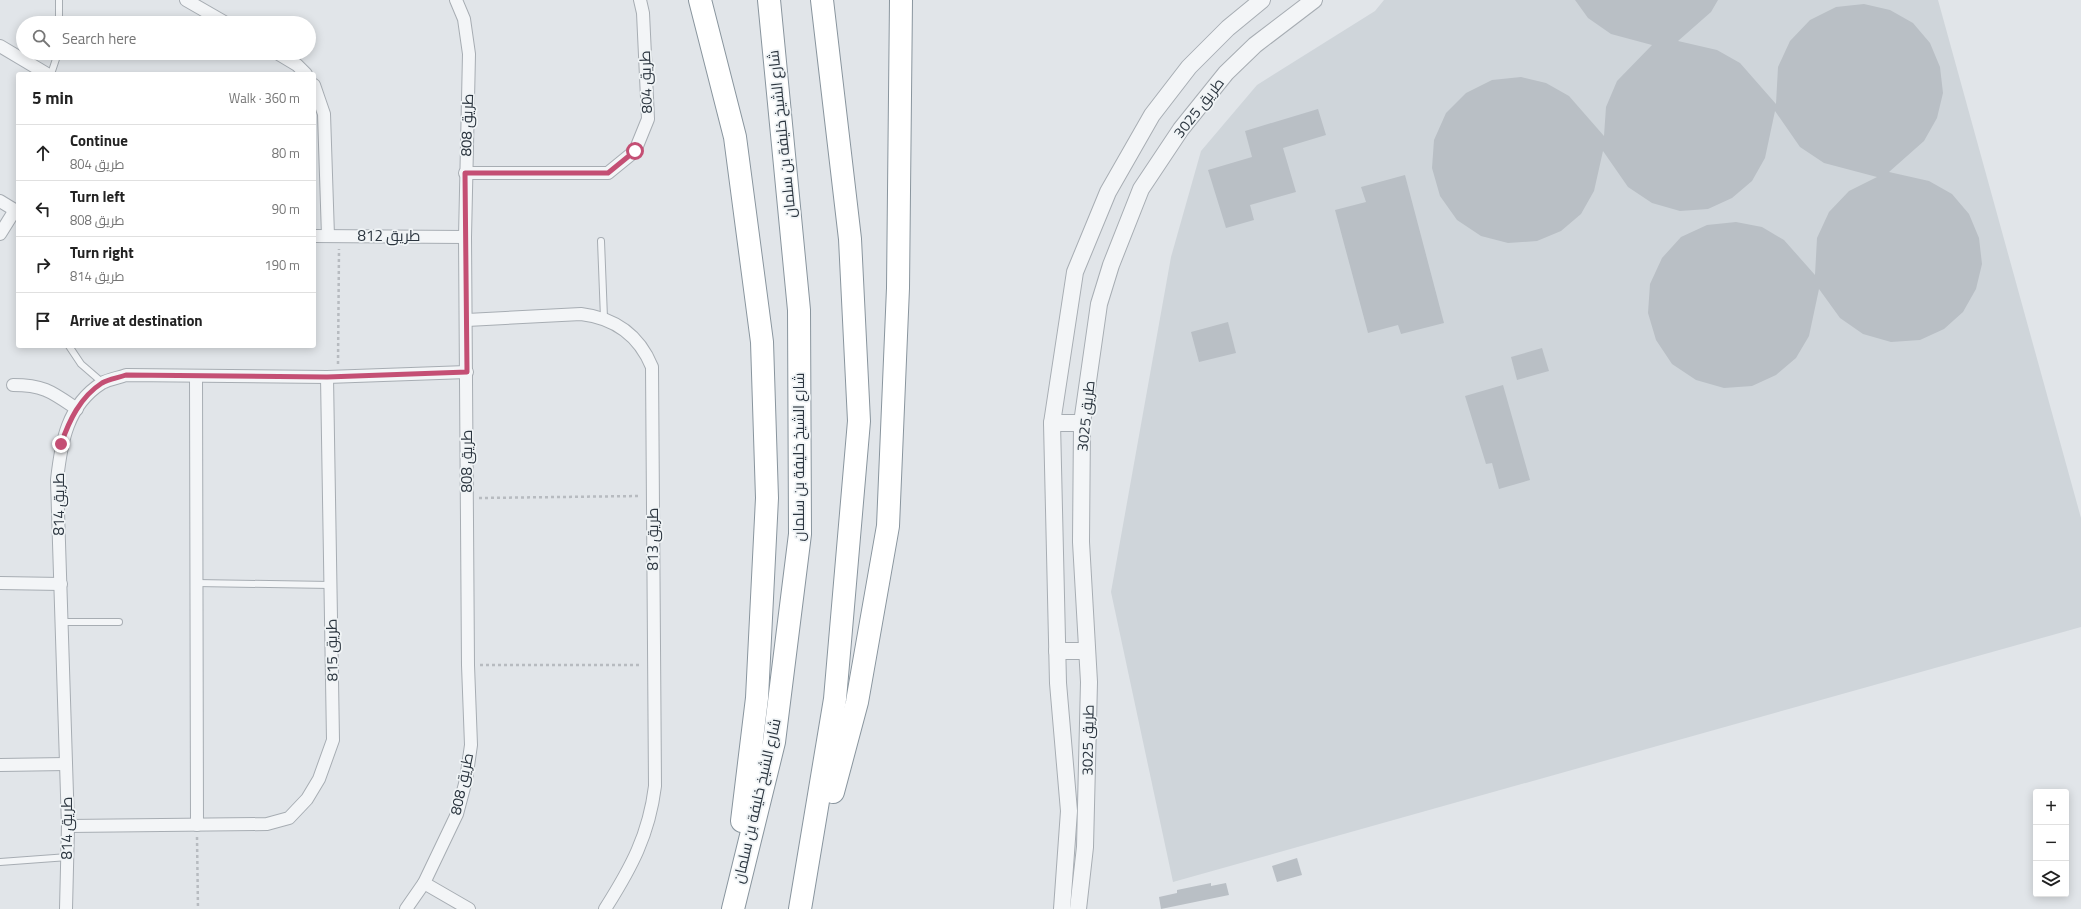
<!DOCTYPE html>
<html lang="en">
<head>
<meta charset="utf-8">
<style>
	:root { --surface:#fff; --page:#f2f2f2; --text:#222; --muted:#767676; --line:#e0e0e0 }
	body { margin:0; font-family:"Titillium Web",Cairo,sans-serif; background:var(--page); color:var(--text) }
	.controls { position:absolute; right:12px; bottom:12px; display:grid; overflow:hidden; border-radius:4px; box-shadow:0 2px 10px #0003 }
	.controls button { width:36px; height:36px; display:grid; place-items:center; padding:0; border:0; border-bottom:1px solid var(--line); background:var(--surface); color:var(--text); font:20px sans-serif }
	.stop { position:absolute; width:12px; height:12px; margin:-9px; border:3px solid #c44f74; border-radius:50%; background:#fff }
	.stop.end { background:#c44f74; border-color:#fff; box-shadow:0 1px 4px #0008 }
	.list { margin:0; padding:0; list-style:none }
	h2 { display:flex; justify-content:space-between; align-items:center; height:52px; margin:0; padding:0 16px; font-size:17px }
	h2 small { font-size:13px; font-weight:400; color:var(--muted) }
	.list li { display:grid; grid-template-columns:26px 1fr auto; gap:12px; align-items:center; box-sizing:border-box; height:56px; padding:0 16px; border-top:1px solid var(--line) }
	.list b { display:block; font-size:15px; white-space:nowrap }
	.list p { margin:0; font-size:13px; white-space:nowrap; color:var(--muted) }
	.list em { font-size:13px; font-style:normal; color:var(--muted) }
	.icon { flex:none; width:22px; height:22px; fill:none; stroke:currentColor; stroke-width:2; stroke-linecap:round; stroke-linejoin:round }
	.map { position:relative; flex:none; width:2081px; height:909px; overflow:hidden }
	.search { position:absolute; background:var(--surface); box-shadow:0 2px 10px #0003; left:16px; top:16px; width:300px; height:44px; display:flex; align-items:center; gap:10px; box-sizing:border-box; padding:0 14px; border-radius:22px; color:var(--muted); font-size:15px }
	.panel { position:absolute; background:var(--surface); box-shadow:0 2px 10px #0003; left:16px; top:72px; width:300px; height:276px; border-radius:4px }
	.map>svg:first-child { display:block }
	.built { fill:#cfd5da }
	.building { fill:#b9bfc5 }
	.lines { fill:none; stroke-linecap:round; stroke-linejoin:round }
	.service-casing { stroke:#a7adb3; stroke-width:8 }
	.minor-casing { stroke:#a7adb3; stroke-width:14 }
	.tertiary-casing { stroke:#a7adb3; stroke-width:18 }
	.motorway-casing { stroke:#89959e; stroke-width:24 }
	.path { stroke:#b7bbc0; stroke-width:2.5; stroke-dasharray:3 3; stroke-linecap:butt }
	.service { stroke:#f3f5f7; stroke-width:6 }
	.minor { stroke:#f3f5f7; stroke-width:12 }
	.tertiary { stroke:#f3f5f7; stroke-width:16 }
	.motorway { stroke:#fff; stroke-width:22 }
	.route { stroke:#c44f74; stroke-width:5 }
	.labels { text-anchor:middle; stroke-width:3.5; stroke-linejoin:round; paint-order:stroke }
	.street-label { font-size:15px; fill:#2b353f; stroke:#f0f4f6 }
</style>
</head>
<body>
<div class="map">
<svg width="2081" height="909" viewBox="0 0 2081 909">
	<rect width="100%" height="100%" fill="#e1e5e9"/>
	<!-- built -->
	<path class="built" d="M1384 0H1938L2081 518V627L1173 882 1111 592 1171 257 1201 151 1257 85 1375 11Z"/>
	<!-- building -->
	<g class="building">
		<path d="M1575 0H1718L1711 12 1678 41 1717 50 1740 63 1776 104 1778 67 1790 41 1810 20 1836 7 1864 4 1890 10 1913 23 1930 43 1940 67 1943 93 1937 118 1924 141 1889 172 1929 181 1952 194 1969 214 1979 238 1982 264 1976 289 1963 312 1944 329 1920 340 1891 342 1863 334 1840 318 1819 289 1809 336 1796 358 1776 375 1752 386 1724 388 1696 380 1672 364 1656 340 1648 313 1650 284 1662 258 1681 237 1707 225 1736 222 1762 227 1784 240 1815 275 1817 238 1829 212 1849 191 1877 177 1824 163 1800 147 1775 111 1765 158 1752 181 1732 198 1708 209 1680 211 1652 203 1628 187 1603 151 1594 191 1581 214 1561 231 1537 241 1508 243 1481 236 1457 220 1440 196 1432 168 1434 140 1446 113 1466 93 1492 80 1521 77 1546 83 1569 96 1604 136 1606 107 1617 81 1652 45 1611 34 1588 18Z"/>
		<path d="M1318 109 1326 135 1283 148 1296 192 1250 205 1254 220 1226 228 1208 170 1252 157 1245 131Z"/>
		<path d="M1405 175 1444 323 1401 334 1398 325 1368 333 1335 210 1366 202 1361 187Z"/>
		<path d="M1228 322 1236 353 1199 362 1191 332Z"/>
		<path d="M1542 348 1549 371 1517 380 1511 357Z"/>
		<path d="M1503 385 1530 480 1499 489 1492 463 1486 464 1465 396Z"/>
		<path d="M1297 858 1302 875 1277 882 1272 866Z"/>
		<path d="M1211 883V886L1226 883 1229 895 1161 909 1159 897 1177 893V890Z"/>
	</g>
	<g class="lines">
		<!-- service casing -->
		<g class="service-casing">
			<g id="service">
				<path d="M59 23V0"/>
				<path d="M51 74 58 53"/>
				<path d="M601 241 604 318"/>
				<path d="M69 346 81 364 103 383"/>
				<path d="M196 583 331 585"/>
				<path d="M62 622H119"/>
				<path d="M0 862 68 857"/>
			</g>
		</g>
		<!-- minor casing -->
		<g class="minor-casing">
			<g id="minor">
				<path d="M186 0 226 23"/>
				<path d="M0 46 47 74"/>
				<path d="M277 53 297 65 306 74"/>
				<path d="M314 85 324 114 328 236"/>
				<path d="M465 173H608L635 151 648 119 643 13 640 0"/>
				<path d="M0 201 18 212"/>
				<path d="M0 234 15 210"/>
				<path d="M314 236 465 237"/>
				<path d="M467 320 581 314C615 318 639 335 652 367L655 786C649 835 631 868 605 909"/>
				<path d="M196 376 197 825"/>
				<path d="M13 385C44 385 52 392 77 409"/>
				<path d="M0 583 61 584"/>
				<path d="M0 765 66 764"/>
				<path d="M68 826 267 824 289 818 307 799 319 779 333 740 327 377"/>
				<path d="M424 883 469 909"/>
				<path d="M66 909 68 826 57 480C61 443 67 405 102 383 109 379 118 378 126 375L327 377 467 372"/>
				<path d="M406 909 424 883 457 814 466 780 471 745 468 665 465 237 469 54 464 19 456 0"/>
			</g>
		</g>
		<!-- tertiary casing -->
		<g class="tertiary-casing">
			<g id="tertiary">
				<path d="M1052 423H1082"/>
				<path d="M1057 651H1087"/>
				<path d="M1062 909 1069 811 1058 683 1052 423 1075 272 1108 192 1152 115 1189 67 1228 28 1262 0"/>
				<path d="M1078 909 1085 847 1089 682 1081 542 1082 423 1099 304 1111 265 1141 189 1181 129 1226 73 1255 45 1314 0"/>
			</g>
		</g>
		<!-- motorway casing -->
		<g class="motorway-casing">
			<g id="motorway">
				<path d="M700 0 735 137 762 342 767 498 757 698 742 821"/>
				<path d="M833 792 857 702 888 526 898 288 901 0"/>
				<path d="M733 909 774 742 800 534 799 310 769 0"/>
				<path d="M800 909 835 699 859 421 850 239 822 0"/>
			</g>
		</g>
		<!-- path -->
		<g class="path">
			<path d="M338 364 339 249"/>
			<path d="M479 498 640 496"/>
			<path d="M480 665H641"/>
			<path d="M197 837 198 909"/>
		</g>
		<!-- service -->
		<use href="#service" class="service"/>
		<!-- minor -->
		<use href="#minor" class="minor"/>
		<!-- tertiary -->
		<use href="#tertiary" class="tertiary"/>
		<!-- motorway -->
		<use href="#motorway" class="motorway"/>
	</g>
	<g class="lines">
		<!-- route -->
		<path class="route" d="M61 444C69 421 80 397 102 383 109 379 118 378 126 375L327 377 467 372 465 173H608L635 151"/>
	</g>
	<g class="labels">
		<!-- street labels -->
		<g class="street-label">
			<text transform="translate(646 82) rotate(-92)" y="5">طريق 804</text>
			<text transform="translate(1199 108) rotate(-52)" y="5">طريق 3025</text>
			<text transform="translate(467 125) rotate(-88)" y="5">طريق 808</text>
			<text transform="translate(782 134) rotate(-96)" y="5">شارع الشيخ خليفة بن سلمان</text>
			<text x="389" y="241">طريق 812</text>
			<text transform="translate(1086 416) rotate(-84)" y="5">طريق 3025</text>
			<text transform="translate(799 457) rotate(-90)" y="5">شارع الشيخ خليفة بن سلمان</text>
			<text transform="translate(467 461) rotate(-90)" y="5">طريق 808</text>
			<text transform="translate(59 504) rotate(-90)" y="5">طريق 814</text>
			<text transform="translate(653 539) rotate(-90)" y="5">طريق 813</text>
			<text transform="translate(332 650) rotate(-91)" y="5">طريق 815</text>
			<text transform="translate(1088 740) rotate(-89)" y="5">طريق 3025</text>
			<text transform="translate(462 784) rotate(-78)" y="5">طريق 808</text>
			<text transform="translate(757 801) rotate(-77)" y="5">شارع الشيخ خليفة بن سلمان</text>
			<text transform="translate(67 828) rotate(-90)" y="5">طريق 814</text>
		</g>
	</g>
</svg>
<div class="controls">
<button>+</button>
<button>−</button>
<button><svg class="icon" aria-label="layers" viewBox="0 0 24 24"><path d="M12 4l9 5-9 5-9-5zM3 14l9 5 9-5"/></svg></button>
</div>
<div class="stop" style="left:635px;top:151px"></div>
<div class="stop end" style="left:61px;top:444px"></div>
<div class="search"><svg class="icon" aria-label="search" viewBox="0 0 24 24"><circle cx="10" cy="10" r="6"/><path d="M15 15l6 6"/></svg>Search here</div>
<section class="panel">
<h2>5 min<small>Walk · 360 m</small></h2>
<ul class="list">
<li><svg class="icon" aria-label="ahead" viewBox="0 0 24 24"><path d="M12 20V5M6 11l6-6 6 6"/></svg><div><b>Continue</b><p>طريق 804</p></div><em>80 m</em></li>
<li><svg class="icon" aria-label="left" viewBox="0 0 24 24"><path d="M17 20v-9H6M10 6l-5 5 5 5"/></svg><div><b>Turn left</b><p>طريق 808</p></div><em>90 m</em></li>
<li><svg class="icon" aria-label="right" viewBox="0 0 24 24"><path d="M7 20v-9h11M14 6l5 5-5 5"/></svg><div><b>Turn right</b><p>طريق 814</p></div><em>190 m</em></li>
<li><svg class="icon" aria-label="arrive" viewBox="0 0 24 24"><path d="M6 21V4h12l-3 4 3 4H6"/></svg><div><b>Arrive at destination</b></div></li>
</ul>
</section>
</div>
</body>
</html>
